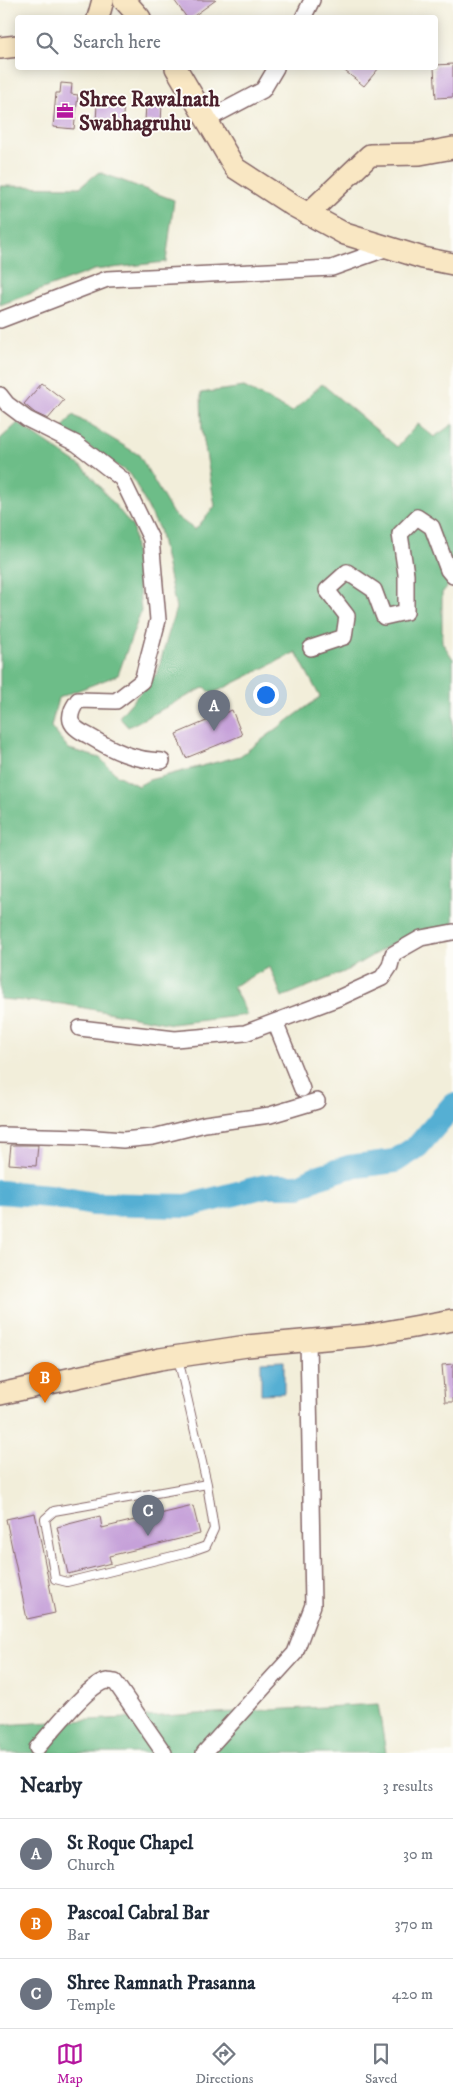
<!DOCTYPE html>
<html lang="en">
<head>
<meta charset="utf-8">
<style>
	:root { --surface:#fff; --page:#f2f2f3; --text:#1f2937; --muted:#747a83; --line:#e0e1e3; --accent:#b5179e }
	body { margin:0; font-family:"IM FELL DW Pica",serif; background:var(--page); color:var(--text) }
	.you { position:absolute; left:265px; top:694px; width:18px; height:18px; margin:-12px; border:4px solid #fff; border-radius:50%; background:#1a73e8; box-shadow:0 0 0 8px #1a73e833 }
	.badge { display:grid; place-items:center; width:32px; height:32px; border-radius:50%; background:var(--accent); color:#fff; font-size:16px; font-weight:700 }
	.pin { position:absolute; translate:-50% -41px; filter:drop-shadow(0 1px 2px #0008) }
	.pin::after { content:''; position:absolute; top:26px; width:18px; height:15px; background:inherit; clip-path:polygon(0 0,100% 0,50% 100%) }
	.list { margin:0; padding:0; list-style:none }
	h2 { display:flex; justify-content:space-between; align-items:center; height:65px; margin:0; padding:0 20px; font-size:21px }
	h2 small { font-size:16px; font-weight:400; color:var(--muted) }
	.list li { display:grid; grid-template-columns:32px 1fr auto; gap:15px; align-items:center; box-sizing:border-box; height:70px; padding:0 20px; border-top:1px solid var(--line) }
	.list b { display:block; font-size:19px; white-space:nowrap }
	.list p { margin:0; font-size:16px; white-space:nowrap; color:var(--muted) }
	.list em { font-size:16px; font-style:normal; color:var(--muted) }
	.icon { flex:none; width:28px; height:28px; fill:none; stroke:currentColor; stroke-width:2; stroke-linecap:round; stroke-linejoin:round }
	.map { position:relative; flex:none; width:453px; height:1753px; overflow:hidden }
	.search { position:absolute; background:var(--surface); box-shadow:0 2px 12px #0003; left:15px; right:15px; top:15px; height:55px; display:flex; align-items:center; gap:12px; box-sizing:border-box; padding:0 18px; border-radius:5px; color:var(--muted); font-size:19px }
	.sheet { height:275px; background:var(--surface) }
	nav { display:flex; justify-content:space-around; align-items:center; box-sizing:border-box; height:70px; border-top:1px solid var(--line); background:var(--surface); font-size:14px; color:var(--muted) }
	nav a { display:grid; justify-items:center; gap:2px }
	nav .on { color:var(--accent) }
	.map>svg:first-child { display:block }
	.forest { fill:#6dbd88; stroke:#5c6e5a }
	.water { fill:#55afd3; stroke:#50677f }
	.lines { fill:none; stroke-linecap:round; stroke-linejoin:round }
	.river { stroke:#55afd3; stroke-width:24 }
	.building { fill:#c6a1d9 }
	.lane-casing { stroke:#856768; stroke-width:10 }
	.street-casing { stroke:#856768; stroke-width:18 }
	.secondary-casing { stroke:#856768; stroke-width:24 }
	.lane { stroke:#fff; stroke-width:8 }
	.street { stroke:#fff; stroke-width:15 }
	.secondary { stroke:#f9e7c3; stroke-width:21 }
	.labels { text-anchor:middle; stroke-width:4; stroke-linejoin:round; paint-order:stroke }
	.poi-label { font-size:21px; font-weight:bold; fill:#4a1f2b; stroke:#fdfcf7; text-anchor:start }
</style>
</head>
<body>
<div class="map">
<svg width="453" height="1753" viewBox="0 0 453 1753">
	<rect width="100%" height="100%" fill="#fdfcf7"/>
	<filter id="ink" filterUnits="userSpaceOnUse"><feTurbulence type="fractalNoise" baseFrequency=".02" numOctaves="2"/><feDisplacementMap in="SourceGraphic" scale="10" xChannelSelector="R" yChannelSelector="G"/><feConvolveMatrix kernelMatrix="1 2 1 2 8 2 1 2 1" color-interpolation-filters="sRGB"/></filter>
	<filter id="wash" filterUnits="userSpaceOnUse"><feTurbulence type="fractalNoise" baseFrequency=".0096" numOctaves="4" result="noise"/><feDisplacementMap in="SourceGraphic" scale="20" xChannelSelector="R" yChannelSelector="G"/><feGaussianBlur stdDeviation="1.12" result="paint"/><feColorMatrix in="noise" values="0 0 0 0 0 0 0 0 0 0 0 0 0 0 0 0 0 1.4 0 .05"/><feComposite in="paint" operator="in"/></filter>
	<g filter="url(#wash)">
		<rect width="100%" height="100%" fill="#f2eeda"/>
		<!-- forest -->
		<g class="forest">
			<path d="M99 172 174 200 166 262 94 270 0 305V186L80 187Z"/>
			<path d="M322 384 397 447 418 424 434 437 453 424V579L442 593V642L453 659V924L399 940 344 972 282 997 270 967 233 986 247 1015 172 1024 63 1004 0 999V439L18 423 85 469 133 527 141 611 118 675 58 698 51 727 69 749 100 758 117 775 138 786 149 780 240 756 320 697 296 652 212 694 205 687 128 727 119 717 157 673 176 608 159 529 131 475 62 429 73 415 139 455 173 514 195 530 215 506 202 430 201 393 244 387 292 412Z"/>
			<path d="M378 1704 386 1753H0V1725Z"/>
		</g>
		<!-- water -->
		<path class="water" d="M284 1361V1393L261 1394V1362Z"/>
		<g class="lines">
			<!-- river -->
			<path class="river" d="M0 1192 49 1196 93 1204 187 1206 266 1186H299L317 1177 349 1167 395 1161 418 1146 453 1105"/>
		</g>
		<g id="blocks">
			<!-- building -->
			<g class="building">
				<path d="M174 0H216L191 18H187Z"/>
				<path d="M453 64V97L436 98 434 68 436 65Z"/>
				<path d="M341 68H379L364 86Z"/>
				<path d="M61 83 72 84 71 94 78 95 74 129 53 127 56 93H60Z"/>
				<path d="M97 103 124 105 122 124 96 123Z"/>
				<path d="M146 104 162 105 161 122 145 121Z"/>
				<path d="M42 383 64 400 48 419 35 413 24 404Z"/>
				<path d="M232 710 242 735 186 758 176 734Z"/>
				<path d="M11 1145H38L36 1166 9 1164Z"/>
				<path d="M453 1364V1402H445L442 1365Z"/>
				<path d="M193 1506 200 1534 109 1556 111 1563 68 1574 57 1527 100 1516 102 1528Z"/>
				<path d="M35 1513 55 1613 27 1619 6 1519Z"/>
			</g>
		</g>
	</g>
	<g filter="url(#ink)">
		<use href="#blocks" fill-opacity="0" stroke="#856768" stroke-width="1"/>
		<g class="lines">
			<!-- lane casing -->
			<g class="lane-casing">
				<path id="lane" d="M178 1358 207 1484 214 1529 206 1546 189 1552 67 1582 55 1579 45 1519 54 1511 207 1484"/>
			</g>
			<!-- street casing -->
			<g class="street-casing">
				<g id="street">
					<path d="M303 18 312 0"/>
					<path d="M208 119 263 90 276 68"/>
					<path d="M0 320 107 279 332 268 388 248"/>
					<path d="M0 395 7 404 27 419 77 444 122 479 151 539 158 620 142 681 116 701 78 700C74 706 69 713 71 721 73 728 83 733 89 736 114 751 133 760 162 761"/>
					<path d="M311 648 344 637 347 616 327 590 347 572 374 590 384 617 406 612V574L400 534 417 517 432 527 448 570 453 576"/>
					<path d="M275 1022 302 1089"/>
					<path d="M80 1028 175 1039 245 1033 341 997 382 978 390 966 393 954 421 938 453 932"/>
					<path d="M0 1135 83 1137 123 1140 153 1137 205 1124 270 1115 317 1101"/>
					<path d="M37 1748C50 1734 89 1683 107 1681 108 1681 114 1682 115 1682L164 1753"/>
					<path d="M204 1753 295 1653 313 1605 308 1340"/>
				</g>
			</g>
			<!-- secondary casing -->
			<g class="secondary-casing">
				<g id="secondary">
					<path d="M124 0 140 18"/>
					<path d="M98 18 103 0"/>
					<path d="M0 48 18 46"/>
					<path d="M176 68 235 168 292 205 345 234 423 258 453 264"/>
					<path d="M308 214 370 155 420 154 453 148"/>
					<path d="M0 1394 160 1359 247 1346 369 1335 453 1320"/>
				</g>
			</g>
			<!-- lane -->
			<use href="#lane" class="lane"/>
			<!-- street -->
			<use href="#street" class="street"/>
			<!-- secondary -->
			<use href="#secondary" class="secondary"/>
		</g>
	</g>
	<!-- icons -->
	<defs>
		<g id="office-bare" transform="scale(1.35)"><path d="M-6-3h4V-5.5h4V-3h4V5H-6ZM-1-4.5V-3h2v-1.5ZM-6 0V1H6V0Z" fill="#b5179e" stroke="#fdfcf7" stroke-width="2.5" paint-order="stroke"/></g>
	</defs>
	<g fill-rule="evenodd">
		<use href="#office-bare" x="65" y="111"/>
	</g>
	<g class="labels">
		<!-- poi labels -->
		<g class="poi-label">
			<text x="79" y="106">Shree Rawalnath<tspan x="79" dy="24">Swabhagruhu</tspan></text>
		</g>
	</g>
</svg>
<div class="you"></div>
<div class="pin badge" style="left:214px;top:731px;background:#6b7280">A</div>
<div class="pin badge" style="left:45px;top:1403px;background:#e8710a">B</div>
<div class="pin badge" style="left:148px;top:1536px;background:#6b7280">C</div>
<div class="search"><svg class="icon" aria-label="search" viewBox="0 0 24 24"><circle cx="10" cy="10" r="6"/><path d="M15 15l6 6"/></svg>Search here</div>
</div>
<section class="sheet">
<h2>Nearby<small>3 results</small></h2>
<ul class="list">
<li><span class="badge" style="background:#6b7280">A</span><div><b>St Roque Chapel</b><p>Church</p></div><em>30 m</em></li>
<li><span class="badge" style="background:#e8710a">B</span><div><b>Pascoal Cabral Bar</b><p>Bar</p></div><em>370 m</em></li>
<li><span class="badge" style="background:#6b7280">C</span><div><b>Shree Ramnath Prasanna</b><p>Temple</p></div><em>420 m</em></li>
</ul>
</section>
<nav>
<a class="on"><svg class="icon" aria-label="map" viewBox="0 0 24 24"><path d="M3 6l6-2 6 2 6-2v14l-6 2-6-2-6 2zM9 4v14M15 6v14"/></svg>Map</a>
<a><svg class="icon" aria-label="directions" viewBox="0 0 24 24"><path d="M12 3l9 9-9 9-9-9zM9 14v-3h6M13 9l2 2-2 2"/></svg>Directions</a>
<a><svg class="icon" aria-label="saved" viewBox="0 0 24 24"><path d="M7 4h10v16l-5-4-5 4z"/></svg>Saved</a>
</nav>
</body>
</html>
